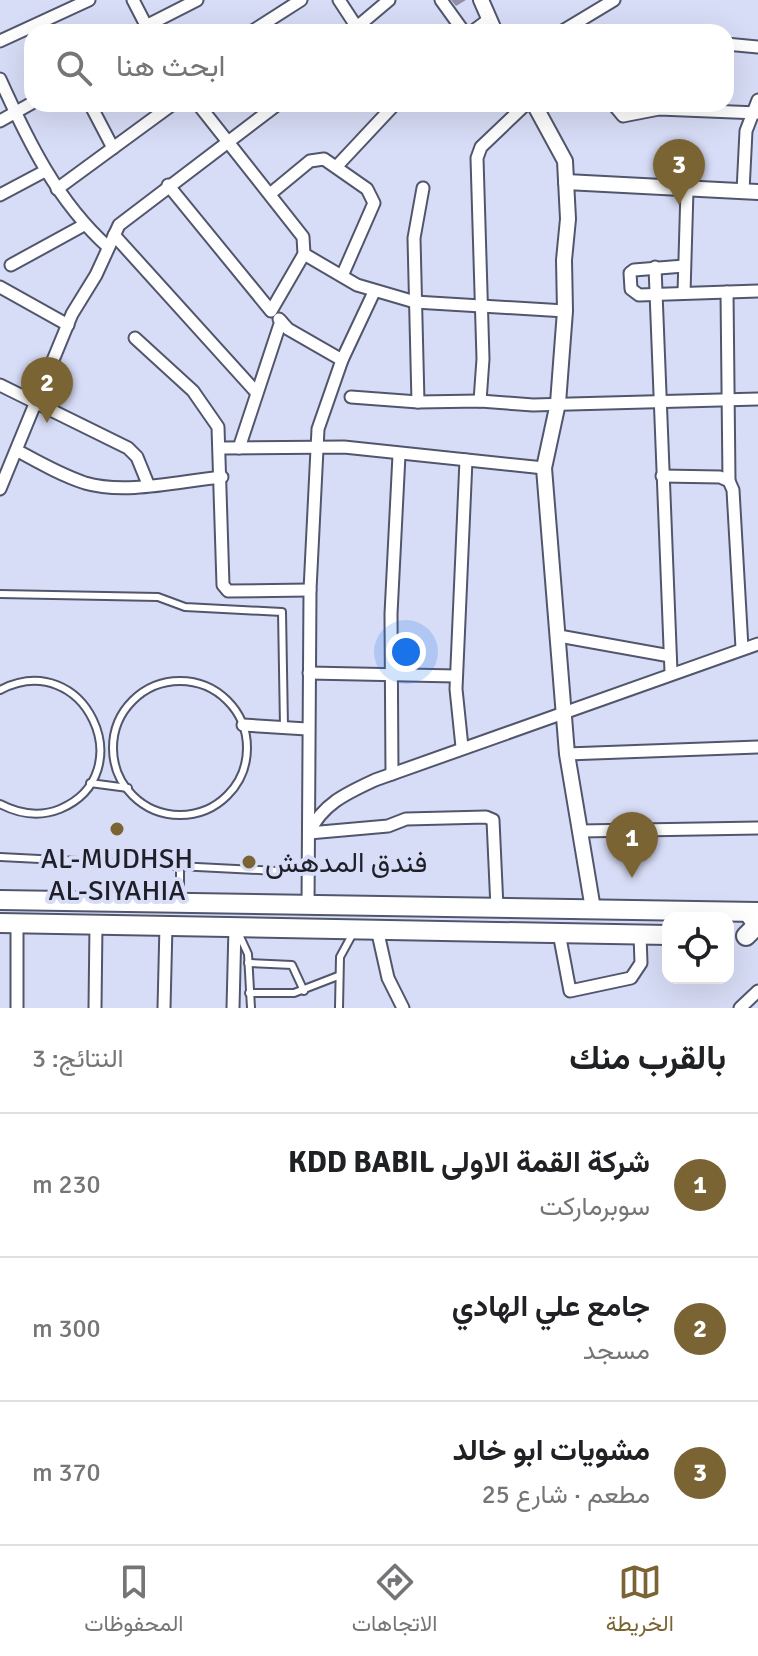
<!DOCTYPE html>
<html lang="ar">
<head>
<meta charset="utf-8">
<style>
	:root { --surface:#fff; --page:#f2f2f2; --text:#202124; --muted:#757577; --line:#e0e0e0; --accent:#7b6434 }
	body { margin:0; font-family:Signika,Vazirmatn,sans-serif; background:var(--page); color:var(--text); direction:rtl }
	.controls { position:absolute; right:24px; bottom:24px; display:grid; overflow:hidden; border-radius:16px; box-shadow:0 8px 32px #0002 }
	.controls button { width:72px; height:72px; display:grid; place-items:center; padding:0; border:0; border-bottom:2px solid var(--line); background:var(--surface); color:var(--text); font:40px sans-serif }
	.you { position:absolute; left:406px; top:652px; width:28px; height:28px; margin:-20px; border:6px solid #fff; border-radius:50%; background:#1a73e8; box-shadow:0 0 0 12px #1a73e833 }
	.badge { display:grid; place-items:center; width:52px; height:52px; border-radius:50%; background:var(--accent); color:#fff; font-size:26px; font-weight:700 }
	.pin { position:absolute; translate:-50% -66px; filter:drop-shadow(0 2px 4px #0008) }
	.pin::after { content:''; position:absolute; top:42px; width:28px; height:24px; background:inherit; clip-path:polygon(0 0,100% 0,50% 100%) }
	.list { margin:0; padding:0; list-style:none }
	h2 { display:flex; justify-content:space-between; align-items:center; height:104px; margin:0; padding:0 32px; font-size:34px }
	h2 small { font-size:26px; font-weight:400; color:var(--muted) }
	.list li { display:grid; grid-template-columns:52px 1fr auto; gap:24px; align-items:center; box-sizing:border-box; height:144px; padding:0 32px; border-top:2px solid var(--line) }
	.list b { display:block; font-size:30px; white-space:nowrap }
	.list p { margin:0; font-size:26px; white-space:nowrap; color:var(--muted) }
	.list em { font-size:26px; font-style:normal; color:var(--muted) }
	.icon { flex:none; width:44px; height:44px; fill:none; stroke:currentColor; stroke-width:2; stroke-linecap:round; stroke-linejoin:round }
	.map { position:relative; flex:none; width:758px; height:1008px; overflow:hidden; direction:ltr }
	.search { position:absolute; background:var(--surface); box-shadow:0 8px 32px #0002; left:24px; right:24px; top:24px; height:88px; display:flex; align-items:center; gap:20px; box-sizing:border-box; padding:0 28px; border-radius:24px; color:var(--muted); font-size:30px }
	.sheet { height:536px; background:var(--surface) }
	nav { display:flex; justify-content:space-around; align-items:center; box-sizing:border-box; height:112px; border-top:2px solid var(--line); background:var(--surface); font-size:22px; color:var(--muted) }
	nav a { display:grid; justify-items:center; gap:4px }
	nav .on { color:var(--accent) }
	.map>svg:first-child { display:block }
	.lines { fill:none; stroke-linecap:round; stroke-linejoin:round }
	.service-casing { stroke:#52566c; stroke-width:10 }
	.minor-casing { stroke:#52566c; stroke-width:15 }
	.tertiary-casing { stroke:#52566c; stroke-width:18 }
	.trunk-casing { stroke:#52566c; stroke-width:22 }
	.service { stroke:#fff; stroke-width:6 }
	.minor { stroke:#fff; stroke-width:11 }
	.tertiary { stroke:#fff; stroke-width:14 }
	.trunk { stroke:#fff; stroke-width:18 }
	.wall { fill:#928fa6 }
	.poi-dot { fill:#7b6434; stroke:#d8ddf7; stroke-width:3 }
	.labels { text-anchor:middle; stroke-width:8; stroke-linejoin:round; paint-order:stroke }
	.poi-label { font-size:28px; fill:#1e1f29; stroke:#d8ddf7 }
</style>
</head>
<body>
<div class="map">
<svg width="758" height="1008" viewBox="0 0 758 1008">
	<rect width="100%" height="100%" fill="#d8ddf7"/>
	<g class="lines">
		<!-- service casing -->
		<g class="service-casing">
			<g id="service">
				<path d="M0 594 158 597 185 607 282 612 284 727"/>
				<circle cx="180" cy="748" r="67"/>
				<path d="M0 690C85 646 143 774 60 809 40 817 19 814 0 804"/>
				<path d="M90 783 128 788"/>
				<path d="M0 857 277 871"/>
				<path d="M180 898V866"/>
				<path d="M237 930 248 954 251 1008"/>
				<path d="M248 963 292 965 304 991"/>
				<path d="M249 993H294L338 976"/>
				<path d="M339 1008 340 957 352 935"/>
			</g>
		</g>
		<!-- minor casing -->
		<g class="minor-casing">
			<g id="minor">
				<path d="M133 0 149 31"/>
				<path d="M339 0 360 32"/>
				<path d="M441 0 464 32"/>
				<path d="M146 26 197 0"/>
				<path d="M357 27 389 0"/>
				<path d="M251 32 301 0"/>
				<path d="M472 32 488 20"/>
				<path d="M561 32 614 0"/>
				<path d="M0 41 89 0"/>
				<path d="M726 44 758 47"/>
				<path d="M0 79C28 141 57 201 108 247"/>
				<path d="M90 104 113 148"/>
				<path d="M613 104 623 116 659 109 758 113"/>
				<path d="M0 121 32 103"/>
				<path d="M337 166 395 104"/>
				<path d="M168 185 271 311 304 254 303 237 198 104"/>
				<path d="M57 189 173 104"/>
				<path d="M743 191 746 131 758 100"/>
				<path d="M270 194 310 161 324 159 367 189 374 203 342 276"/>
				<path d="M0 195 45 171"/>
				<path d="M114 235 256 392"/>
				<path d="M304 254 357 285 415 302 565 311"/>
				<path d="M11 265 84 225"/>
				<path d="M684 266 634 270 630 273 631 289 639 295 758 291"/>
				<path d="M655 267 671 672"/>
				<path d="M0 287 68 325"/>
				<path d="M727 292 729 481"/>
				<path d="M684 293 687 190"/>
				<path d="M279 319 288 329 342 360"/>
				<path d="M135 338 193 391 218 427 223 585 228 591 310 590"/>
				<path d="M0 385 128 448 137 457 148 484"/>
				<path d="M351 397 418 402 414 238 423 188"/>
				<path d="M480 401 483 359 477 158 481 147 526 104"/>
				<path d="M418 402 480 401 533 405 758 399"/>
				<path d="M222 448 344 447 544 468"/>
				<path d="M239 448 281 321"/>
				<path d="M18 451C40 463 61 475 85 483 126 495 180 481 222 477"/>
				<path d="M662 476 720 477 729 481 733 490 742 648"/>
				<path d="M0 489 72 314 96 275 119 225 278 104"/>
				<path d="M559 636 670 656"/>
				<path d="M309 673 456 676"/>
				<path d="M243 725 307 729"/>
				<path d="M462 747 456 689 466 460"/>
				<path d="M567 754 758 747"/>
				<path d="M392 774 391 614 399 455"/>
				<path d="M580 831 758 828"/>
				<path d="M308 907 310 590 318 429 342 360 374 292"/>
				<path d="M497 908 493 820 486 817 406 819 388 826 309 833C322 804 347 793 375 780L758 644"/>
				<path d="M377 929 388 978 403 1008"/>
				<path d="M559 933 570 991 631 978 641 963 640 935"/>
				<path d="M17 1008V923"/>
				<path d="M95 1008 96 924"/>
				<path d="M164 1008 166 925"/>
				<path d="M233 1008 235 927"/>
				<path d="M740 1008 758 991"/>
			</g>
		</g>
		<!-- tertiary casing -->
		<g class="tertiary-casing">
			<g id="tertiary">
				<path d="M481 0 495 32"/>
				<path d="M534 104 565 161 568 219 564 260 565 311 558 403 544 468 567 754 593 909"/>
				<path d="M566 182 758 192"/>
			</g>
		</g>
		<!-- trunk casing -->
		<g class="trunk-casing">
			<g id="trunk">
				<path d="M0 900 758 912"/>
				<path d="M0 923 668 935"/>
				<path d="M746 936 757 925 748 912"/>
			</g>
		</g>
		<!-- service -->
		<use href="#service" class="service"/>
		<!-- minor -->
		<use href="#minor" class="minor"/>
		<!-- tertiary -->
		<use href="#tertiary" class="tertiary"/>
		<!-- trunk -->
		<use href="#trunk" class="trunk"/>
	</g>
	<!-- wall -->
	<path class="wall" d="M451 0H466L456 6Z"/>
	<!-- markers -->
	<g class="poi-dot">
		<circle cx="117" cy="829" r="8"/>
		<circle cx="249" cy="862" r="8"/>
	</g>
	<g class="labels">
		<!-- poi labels -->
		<g class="poi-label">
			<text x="117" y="868">AL-MUDHSH<tspan x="117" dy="32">AL-SIYAHIA</tspan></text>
			<text x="265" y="872" text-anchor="start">فندق المدهش</text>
		</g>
	</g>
</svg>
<div class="controls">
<button><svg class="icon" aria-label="locate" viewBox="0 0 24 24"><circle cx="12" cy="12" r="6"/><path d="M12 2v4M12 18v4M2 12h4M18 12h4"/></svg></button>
</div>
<div class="you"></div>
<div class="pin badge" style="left:632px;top:878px">1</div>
<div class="pin badge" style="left:47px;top:423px">2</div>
<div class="pin badge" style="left:679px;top:205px">3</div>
<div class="search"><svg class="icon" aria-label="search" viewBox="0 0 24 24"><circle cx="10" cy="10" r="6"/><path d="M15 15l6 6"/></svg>ابحث هنا</div>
</div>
<section class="sheet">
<h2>بالقرب منك<small>النتائج: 3</small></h2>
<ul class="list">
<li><span class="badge">1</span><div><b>شركة القمة الاولى KDD BABIL</b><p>سوبرماركت</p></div><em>230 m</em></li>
<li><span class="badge">2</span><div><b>جامع علي الهادي</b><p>مسجد</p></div><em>300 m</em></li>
<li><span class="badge">3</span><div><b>مشويات ابو خالد</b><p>مطعم · شارع 25</p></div><em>370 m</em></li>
</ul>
</section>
<nav>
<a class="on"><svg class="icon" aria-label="map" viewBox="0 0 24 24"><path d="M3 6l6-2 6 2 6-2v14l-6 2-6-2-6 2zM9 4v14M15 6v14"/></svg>الخريطة</a>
<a><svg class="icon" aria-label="directions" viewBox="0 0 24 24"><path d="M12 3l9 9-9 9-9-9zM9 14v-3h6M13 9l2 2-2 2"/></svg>الاتجاهات</a>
<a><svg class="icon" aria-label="saved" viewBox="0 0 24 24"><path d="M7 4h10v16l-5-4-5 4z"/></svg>المحفوظات</a>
</nav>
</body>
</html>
